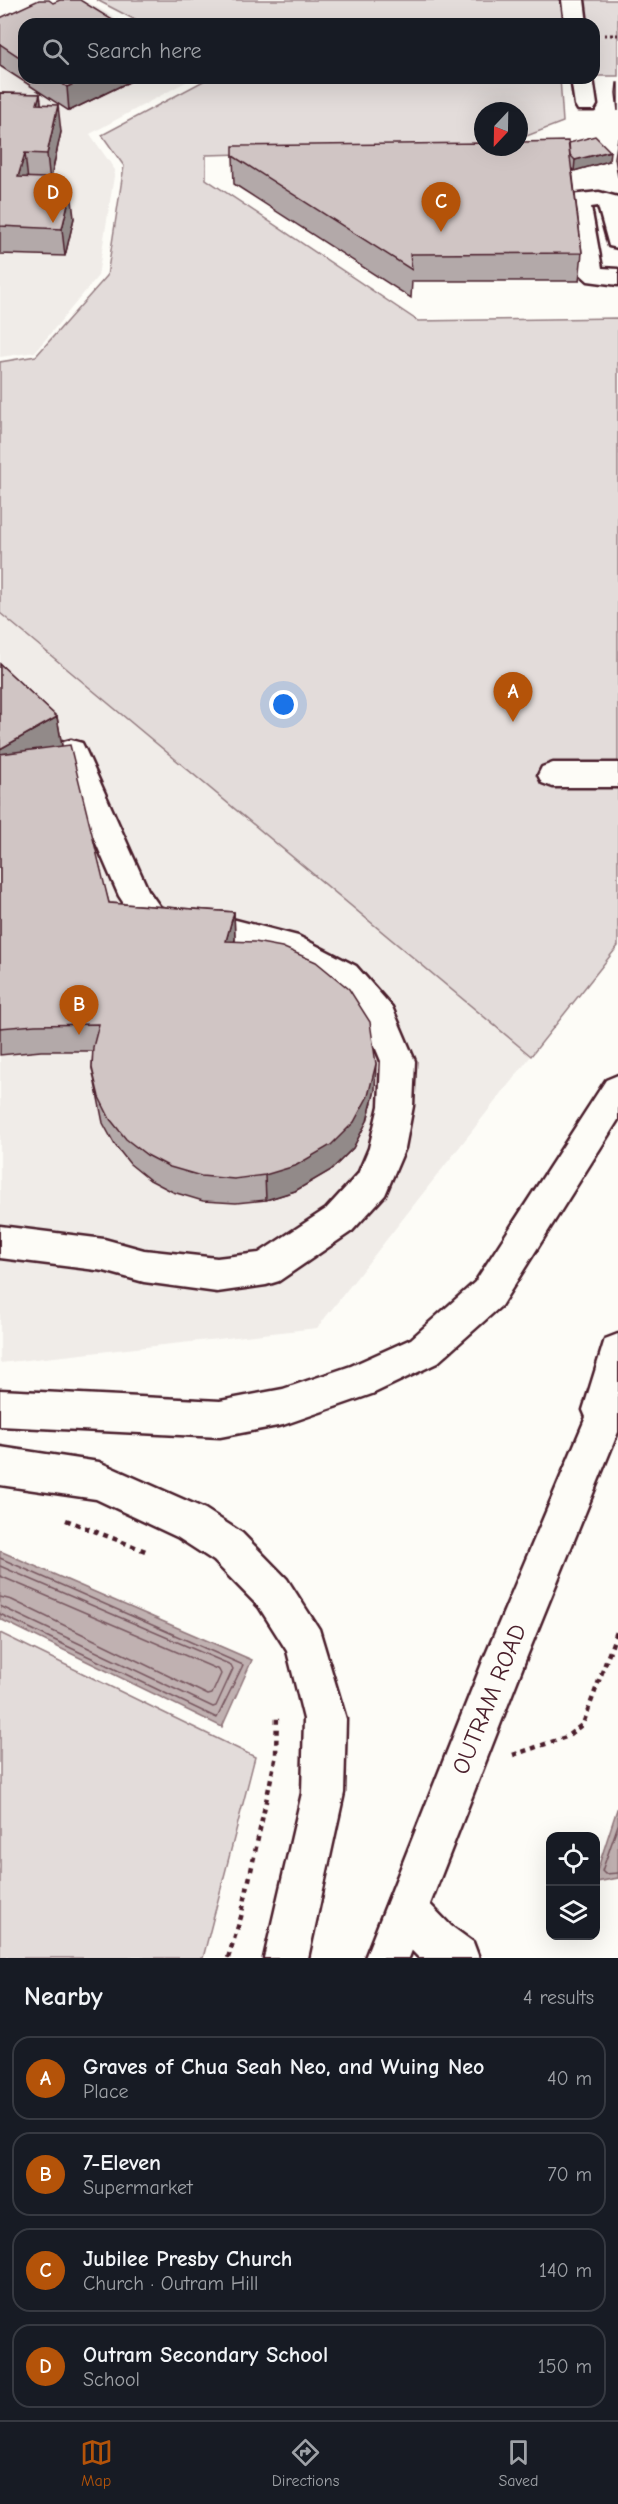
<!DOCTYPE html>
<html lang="en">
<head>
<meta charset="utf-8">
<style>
	:root { --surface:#171b24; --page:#20242c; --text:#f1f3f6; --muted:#9ea1a6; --line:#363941; --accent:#b45309 }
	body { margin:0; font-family:"Comic Neue",sans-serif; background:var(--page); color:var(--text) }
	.controls { position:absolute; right:18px; bottom:18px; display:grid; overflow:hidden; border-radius:12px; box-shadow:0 6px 24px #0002 }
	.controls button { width:54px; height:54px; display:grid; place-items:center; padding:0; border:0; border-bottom:2px solid var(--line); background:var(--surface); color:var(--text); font:30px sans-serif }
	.compass { position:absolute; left:474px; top:102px; width:54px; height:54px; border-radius:50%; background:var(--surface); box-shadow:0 6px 24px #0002; rotate:202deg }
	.you { position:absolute; left:284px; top:705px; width:21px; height:21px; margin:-15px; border:4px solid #fff; border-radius:50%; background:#1a73e8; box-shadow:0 0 0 9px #1a73e833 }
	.badge { display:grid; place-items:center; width:39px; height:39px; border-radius:50%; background:var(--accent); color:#fff; font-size:20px; font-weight:700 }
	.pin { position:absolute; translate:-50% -50px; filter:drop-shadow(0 2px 3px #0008) }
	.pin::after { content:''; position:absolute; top:32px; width:21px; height:18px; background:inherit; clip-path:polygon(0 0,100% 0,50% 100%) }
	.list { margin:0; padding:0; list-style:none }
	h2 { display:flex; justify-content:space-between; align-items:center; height:78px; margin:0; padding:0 24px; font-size:26px }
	h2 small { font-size:20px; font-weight:400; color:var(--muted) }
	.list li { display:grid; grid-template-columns:39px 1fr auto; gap:18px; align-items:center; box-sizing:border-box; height:84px; margin:0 12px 12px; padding:0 12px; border:2px solid var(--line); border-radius:18px }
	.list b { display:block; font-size:22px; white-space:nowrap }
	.list p { margin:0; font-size:20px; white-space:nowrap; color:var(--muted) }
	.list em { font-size:20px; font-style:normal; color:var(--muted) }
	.icon { flex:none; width:33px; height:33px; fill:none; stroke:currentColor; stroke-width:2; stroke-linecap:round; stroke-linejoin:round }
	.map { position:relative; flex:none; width:618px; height:1958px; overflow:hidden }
	.search { position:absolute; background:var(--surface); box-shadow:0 6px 24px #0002; left:18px; right:18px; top:18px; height:66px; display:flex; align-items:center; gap:15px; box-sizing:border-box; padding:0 21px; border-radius:18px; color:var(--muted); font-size:22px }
	.sheet { height:462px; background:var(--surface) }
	nav { display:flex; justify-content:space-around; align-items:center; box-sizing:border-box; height:84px; border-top:2px solid var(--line); background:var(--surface); font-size:16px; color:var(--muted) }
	nav a { display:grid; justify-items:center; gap:3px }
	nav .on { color:var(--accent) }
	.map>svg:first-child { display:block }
	.built { fill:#f0ece8 }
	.green { fill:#e3dcda; stroke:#967e82; stroke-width:1.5 }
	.water { fill:#c0b1b1; stroke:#91777b; stroke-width:1.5 }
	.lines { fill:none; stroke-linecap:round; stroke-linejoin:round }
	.shore { stroke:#795961; stroke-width:1.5 }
	.minor-casing { stroke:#4a1f2b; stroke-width:5 }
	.major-casing { stroke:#4a1f2b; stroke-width:5 }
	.path-far1 { stroke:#4a1f2b; stroke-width:3; stroke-dasharray:3 3; stroke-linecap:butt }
	.path { stroke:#4a1f2b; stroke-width:4.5; stroke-dasharray:5 5; stroke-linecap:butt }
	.minor { fill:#fdfcf7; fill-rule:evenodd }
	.major { fill:#fdfcf7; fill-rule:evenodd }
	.wall { fill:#b3a9a9; stroke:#4a1f2b; stroke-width:1.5 }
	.shaded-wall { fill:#928a89; stroke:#4a1f2b; stroke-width:1.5 }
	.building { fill:#d0c5c4; stroke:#4a1f2b; stroke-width:1.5 }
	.labels { text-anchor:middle; stroke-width:4.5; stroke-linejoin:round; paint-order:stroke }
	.near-street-label { font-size:24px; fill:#4a1f2b; stroke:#fdfcf7 }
</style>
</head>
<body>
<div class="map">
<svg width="618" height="1958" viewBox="0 0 618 1958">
	<rect width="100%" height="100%" fill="#fdfcf7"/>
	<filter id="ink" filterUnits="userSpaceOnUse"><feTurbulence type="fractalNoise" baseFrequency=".0167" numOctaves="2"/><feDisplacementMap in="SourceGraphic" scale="12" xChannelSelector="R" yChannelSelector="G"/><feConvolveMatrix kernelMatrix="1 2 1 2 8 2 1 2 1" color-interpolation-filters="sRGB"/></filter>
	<g filter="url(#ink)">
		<!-- built -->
		<g class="built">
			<path d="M89 3 127 24H24V78H193L90 134 115 170 98 276 35 352 0 357V31Z"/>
			<path d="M0 613 531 1056 317 1328 0 1363Z"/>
		</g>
		<!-- green -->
		<g class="green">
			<path d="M97 0H618V76H594V24H143Z"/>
			<path d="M209 78H560L563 122 519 139V111H483V147L495 148 206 155V179L418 321 618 318V946L531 1056 0 613V362L36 356 107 276 124 166 102 135Z"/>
			<path d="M0 1633 255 1757 203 1958H0Z"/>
		</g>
		<!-- water -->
		<g class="water">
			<path d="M0 1551 252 1660 222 1727 0 1619Z"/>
			<path d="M618 1806V1878L596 1882V1874Z"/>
		</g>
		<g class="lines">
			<!-- shore -->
			<g class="shore">
				<path d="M0 1558 243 1665 217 1718 0 1614"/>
				<path d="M0 1566 231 1665 233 1669 216 1706 213 1707 0 1606"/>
				<path d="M0 1576 219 1670 221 1674 212 1694 208 1695 12 1600 0 1597"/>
				<path d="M618 1825 602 1871 605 1874 618 1873"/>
			</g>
			<!-- minor casing -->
			<g class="minor-casing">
				<g id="minor">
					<path d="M562 0H584L587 24H565Z"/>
					<path d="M571 78H593L597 105 594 110H578L575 105Z"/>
					<path d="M599 192 618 197V248L609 246 598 206 591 207 602 268 618 269V285L588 281 578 272 566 200 570 195Z"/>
					<path d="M71 740 82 743 86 751 148 890 160 907 173 912 232 919 298 936 356 966 392 1007 415 1061 413 1106 405 1148 385 1195 352 1231 279 1281 266 1285 217 1292 144 1282 104 1271 0 1258V1226L104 1239 144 1250 217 1258 259 1253 326 1209 358 1174 369 1148 379 1106 381 1061 366 1025 332 986 289 960 232 945 169 938 138 925 119 896 56 751 60 743Z"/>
					<path d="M553 763H618V787H553L542 783 538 775 542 767Z"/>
					<path d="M406 1890 422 1896 451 1926 473 1942 479 1958H419L390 1928 384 1912 390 1896Z"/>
				</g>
			</g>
			<!-- major casing -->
			<g class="major-casing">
				<g id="major">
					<path d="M618 1075V1120L501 1306 437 1363 372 1394 283 1425 220 1437 0 1426V1390L220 1401 283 1389 351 1366 411 1339 475 1282 606 1080Z"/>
					<path d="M618 1334V1432L525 1661 409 1958H365L483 1661 586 1417 583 1410 605 1339Z"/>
					<path d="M0 1447 99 1462 205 1509 242 1533 287 1579 319 1629 346 1719 344 1793 308 1958H264L302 1793 304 1719 287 1651 259 1607 214 1561 177 1537 96 1499 0 1485Z"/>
				</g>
			</g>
			<!-- path-far1 -->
			<path class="path-far1" d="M604 35H618"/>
			<!-- path -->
			<g class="path">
				<path d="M66 1520 148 1552"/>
				<path d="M513 1755 566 1737 583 1724 618 1629"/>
				<path d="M228 1958 241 1917 276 1755 277 1714"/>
			</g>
			<!-- minor -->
			<use href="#minor" class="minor"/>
			<!-- major -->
			<use href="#major" class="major"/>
		</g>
		<!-- wall -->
		<g class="wall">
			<path d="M0 18 24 24V78H137L69 111 0 66Z"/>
			<path d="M617 83H618V111L616 93Z"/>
			<path d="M0 93 40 94 41 104 61 132 50 182 44 181 45 190 74 218 65 256 0 254Z"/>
			<path d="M618 138V177L615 158Z"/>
			<path d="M569 143 609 161 574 171 572 169 582 253 579 281H412L411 298 234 184 233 156Z"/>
			<path d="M0 664 57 717 62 746 109 903 234 912 235 941 375 1090 367 1121 353 1148 331 1170 295 1191 266 1200 236 1203 203 1201 173 1192 150 1180 130 1164 115 1145 103 1123 92 1068 93 1051H41L0 1055Z"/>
		</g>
		<!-- shaded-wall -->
		<g class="shaded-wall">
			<path d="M86 78H137L69 111 67 87Z"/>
			<path d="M40 94 43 121 37 104Z"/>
			<path d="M58 105 61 132 50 182 47 154Z"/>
			<path d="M610 151 609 161 574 171 575 160Z"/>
			<path d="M25 153 28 181 18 177Z"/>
			<path d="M44 178 47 205 40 190Z"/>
			<path d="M71 191 74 218 65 256 62 229Z"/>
			<path d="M57 717 62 746 0 781V749Z"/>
			<path d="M234 912 235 939 228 969 226 941Z"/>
			<path d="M376 1064 375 1090 367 1121 353 1148 331 1170 295 1191 266 1200 265 1175Z"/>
		</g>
		<!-- building -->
		<g class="building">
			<path d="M39 0H49L53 3 60 0H80L119 24H24V60L0 44V18Z"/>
			<path d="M53 78H86L67 87Z"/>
			<path d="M0 93 40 94 37 104 58 105 47 154 25 153 18 177 44 178 40 190 71 191 62 229 0 226Z"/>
			<path d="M595 136 610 151 575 160 570 155 569 143Z"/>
			<path d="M568 141 582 253 410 254 412 270 233 156V146L483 143V147H519V142Z"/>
			<path d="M0 664 57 717 0 749Z"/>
			<path d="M70 745 109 903 234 912 226 941 255 942 282 947 316 962 349 989 370 1022 376 1064 368 1096 354 1122 331 1145 295 1166 265 1175 234 1179 201 1176 170 1167 147 1155 126 1139 110 1119 99 1097 92 1068 93 1047 99 1024 35 1025 0 1028V754Z"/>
		</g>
	</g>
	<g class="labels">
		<!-- near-street labels -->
		<g class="near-street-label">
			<text transform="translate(489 1699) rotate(-68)" y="8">OUTRAM ROAD</text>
		</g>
	</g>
</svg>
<div class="controls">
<button><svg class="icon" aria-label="locate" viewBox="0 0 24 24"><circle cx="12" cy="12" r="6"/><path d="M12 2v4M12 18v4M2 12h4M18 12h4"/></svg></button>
<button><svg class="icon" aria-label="layers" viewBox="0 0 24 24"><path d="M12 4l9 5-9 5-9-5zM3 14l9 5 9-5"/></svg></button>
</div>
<svg class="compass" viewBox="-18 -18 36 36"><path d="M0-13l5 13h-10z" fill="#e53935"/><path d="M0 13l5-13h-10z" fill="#9ea1a6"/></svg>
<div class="you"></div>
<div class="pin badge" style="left:513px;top:722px">A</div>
<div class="pin badge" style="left:79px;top:1035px">B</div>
<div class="pin badge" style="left:441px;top:232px">C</div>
<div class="pin badge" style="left:53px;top:223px">D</div>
<div class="search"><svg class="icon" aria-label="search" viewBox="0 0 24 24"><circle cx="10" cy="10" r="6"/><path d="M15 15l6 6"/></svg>Search here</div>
</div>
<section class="sheet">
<h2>Nearby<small>4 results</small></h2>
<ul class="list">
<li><span class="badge">A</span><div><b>Graves of Chua Seah Neo, and Wuing Neo</b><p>Place</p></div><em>40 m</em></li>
<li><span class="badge">B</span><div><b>7-Eleven</b><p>Supermarket</p></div><em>70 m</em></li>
<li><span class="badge">C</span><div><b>Jubilee Presby Church</b><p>Church · Outram Hill</p></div><em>140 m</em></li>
<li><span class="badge">D</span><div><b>Outram Secondary School</b><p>School</p></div><em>150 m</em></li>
</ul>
</section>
<nav>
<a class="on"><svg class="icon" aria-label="map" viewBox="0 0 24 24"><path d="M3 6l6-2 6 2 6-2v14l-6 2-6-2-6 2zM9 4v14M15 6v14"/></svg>Map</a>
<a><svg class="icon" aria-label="directions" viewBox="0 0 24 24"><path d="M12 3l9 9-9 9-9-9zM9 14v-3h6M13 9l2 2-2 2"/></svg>Directions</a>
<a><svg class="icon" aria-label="saved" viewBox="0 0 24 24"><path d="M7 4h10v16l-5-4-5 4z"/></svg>Saved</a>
</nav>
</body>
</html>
